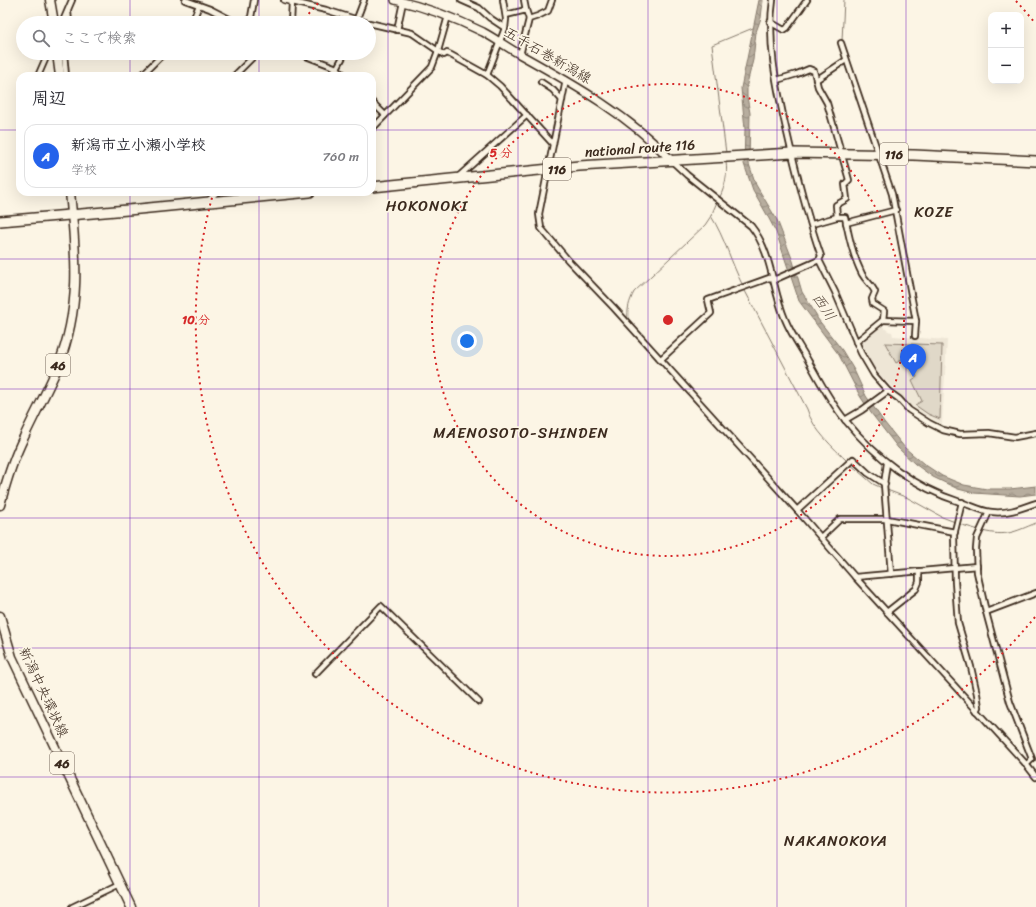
<!DOCTYPE html>
<html lang="ja">
<head>
<meta charset="utf-8">
<style>
	:root { --surface:#fff; --page:#f2f2f3; --text:#2b2b33; --muted:#7c7c81; --line:#e1e1e2; --accent:#2563eb }
	body { margin:0; font-family:Sriracha,"Klee One",sans-serif; background:var(--page); color:var(--text) }
	.controls { position:absolute; right:12px; top:12px; display:grid; overflow:hidden; border-radius:8px; box-shadow:0 4px 16px #0002 }
	.controls button { width:36px; height:36px; display:grid; place-items:center; padding:0; border:0; border-bottom:1px solid var(--line); background:var(--surface); color:var(--text); font:20px sans-serif }
	.you { position:absolute; left:467px; top:341px; width:14px; height:14px; margin:-10px; border:3px solid #fff; border-radius:50%; background:#1a73e8; box-shadow:0 0 0 6px #1a73e833 }
	.badge { display:grid; place-items:center; width:26px; height:26px; border-radius:50%; background:var(--accent); color:#fff; font-size:13px; font-weight:700 }
	.pin { position:absolute; translate:-50% -33px; filter:drop-shadow(0 1px 2px #0008) }
	.pin::after { content:''; position:absolute; top:21px; width:14px; height:12px; background:inherit; clip-path:polygon(0 0,100% 0,50% 100%) }
	.list { margin:0; padding:0; list-style:none }
	h2 { display:flex; justify-content:space-between; align-items:center; height:52px; margin:0; padding:0 16px; font-size:17px }
	h2 small { font-size:13px; font-weight:400; color:var(--muted) }
	.list li { display:grid; grid-template-columns:26px 1fr auto; gap:12px; align-items:center; box-sizing:border-box; height:64px; margin:0 8px 8px; padding:0 8px; border:1px solid var(--line); border-radius:12px }
	.list b { display:block; font-size:15px; white-space:nowrap }
	.list p { margin:0; font-size:13px; white-space:nowrap; color:var(--muted) }
	.list em { font-size:13px; font-style:normal; color:var(--muted) }
	.icon { flex:none; width:22px; height:22px; fill:none; stroke:currentColor; stroke-width:2; stroke-linecap:round; stroke-linejoin:round }
	.map { position:relative; flex:none; width:1036px; height:907px; overflow:hidden }
	.search { position:absolute; background:var(--surface); box-shadow:0 4px 16px #0002; left:16px; top:16px; width:360px; height:44px; display:flex; align-items:center; gap:10px; box-sizing:border-box; padding:0 14px; border-radius:22px; color:var(--muted); font-size:15px }
	.panel { position:absolute; background:var(--surface); box-shadow:0 4px 16px #0002; left:16px; top:72px; width:360px; height:124px; border-radius:12px }
	.map>svg:first-child { display:block }
	.built { fill:#eee6d6 }
	.park { fill:#e0d8c8; stroke:#8e8173 }
	.water { fill:url(#water-waves); stroke:#85796b }
	.lines { fill:none; stroke-linecap:round; stroke-linejoin:round }
	.stream { stroke:#85796b; stroke-width:1 }
	.street-casing { stroke:#3b2a1e; stroke-width:8 }
	.secondary-casing { stroke:#3b2a1e; stroke-width:10 }
	.primary-casing { stroke:#3b2a1e; stroke-width:11 }
	.highway-casing { stroke:#3b2a1e; stroke-width:12 }
	.street { stroke:#fcf5e5; stroke-width:4.5 }
	.secondary { stroke:#fcf5e5; stroke-width:7 }
	.primary { stroke:#fcf5e5; stroke-width:8 }
	.highway { stroke:#fcf5e5; stroke-width:9 }
	.grid { fill:none; stroke:#7b2cbf; stroke-width:1; stroke-opacity:0.55 }
	.ring { fill:none; stroke:#d62828; stroke-width:2; stroke-dasharray:2 4 }
	.labels { text-anchor:middle; stroke-width:3.5; stroke-linejoin:round; paint-order:stroke }
	.shield { fill:#fcf5e5; stroke:#75675a; stroke-width:1 }
	.shield-label { font-size:13px; font-weight:bold; fill:#3b2a1e }
	.street-label { font-size:14px; fill:#3b2a1e; stroke:#fcf5e5 }
	.neighbourhood-label { font-size:15px; letter-spacing:1px; fill:#3b2a1e; stroke:#fcf5e5 }
	.water-label { font-size:15px; font-style:italic; fill:#605144; stroke:#fcf5e5 }
	.centre { fill:#d62828; stroke:#fcf5e5; stroke-width:2 }
	.ring-label { font-size:12px; text-anchor:middle; font-weight:bold; fill:#d62828; stroke:#fcf5e5; stroke-width:3.5; stroke-linejoin:round; paint-order:stroke }
</style>
</head>
<body>
<div class="map">
<svg width="1036" height="907" viewBox="0 0 1036 907">
	<defs>
		<pattern id="water-waves" width="16" height="10" patternUnits="userSpaceOnUse"><rect width="16" height="10" fill="#b7ad9e"/><path d="M0 5q4-4 8 0t8 0" fill="none" stroke="#968d80"/></pattern>
	</defs>
	<rect width="100%" height="100%" fill="#fcf5e5"/>
	<filter id="ink" filterUnits="userSpaceOnUse"><feTurbulence type="fractalNoise" baseFrequency=".025" numOctaves="2"/><feDisplacementMap in="SourceGraphic" scale="8" xChannelSelector="R" yChannelSelector="G"/><feConvolveMatrix kernelMatrix="1 2 1 2 8 2 1 2 1" color-interpolation-filters="sRGB"/></filter>
	<g filter="url(#ink)">
		<!-- built -->
		<path class="built" d="M880 324 888 331 892 332 893 336 947 340 942 424 922 413 908 403 876 371 865 355 859 342Z"/>
		<!-- park -->
		<path class="park" d="M885 343 942 345 940 419 928 414 915 405 922 401 912 380 917 377 907 357 896 363Z"/>
		<!-- water -->
		<path class="water" d="M759 0H763L761 18 756 32 753 60 747 84V97L750 113 749 164 756 185 777 220 793 261 802 292 817 316V318L842 350 854 370 866 396 884 422 905 448 924 464 942 476 964 485 987 489H1010L1036 486V494L1020 496 974 493 958 489 933 477 915 464 898 448 871 413 860 396 839 355 799 301 776 232 766 213 753 190 744 164 745 129 741 88Z"/>
		<g class="lines">
			<!-- stream -->
			<g class="stream">
				<path d="M842 41 844 0"/>
				<path d="M726 153 712 45 753 28"/>
				<path d="M893 191 898 202V215"/>
				<path d="M720 197C725 186 728 174 726 162"/>
				<path d="M711 216C725 238 731 263 743 286"/>
				<path d="M744 289 807 409C813 430 833 447 848 462"/>
				<path d="M628 320C627 309 629 302 634 292L705 225 711 216 717 202"/>
				<path d="M628 327 634 335 801 519"/>
				<path d="M850 464 873 484 882 488"/>
				<path d="M887 490 908 498 942 517 955 522"/>
				<path d="M959 524 979 530"/>
				<path d="M982 531C1007 537 1014 532 1036 523"/>
				<path d="M905 634 1024 765"/>
				<path d="M1026 768 1030 773"/>
			</g>
			<!-- street casing -->
			<g class="street-casing">
				<g id="street">
					<path d="M185 0 210 9 237 23"/>
					<path d="M284 0 326 10 368 23"/>
					<path d="M461 0 479 8 490 18 505 28"/>
					<path d="M524 0 526 10"/>
					<path d="M773 0C767 41 776 83 785 124 795 168 806 213 821 256L819 260 835 292 861 353 874 375 888 391 899 399 909 410 929 423 943 430 960 434 989 433 1015 437 1036 433"/>
					<path d="M68 11 69 23"/>
					<path d="M506 15 526 10 529 19"/>
					<path d="M356 21 364 0"/>
					<path d="M770 22 784 30 787 28 807 0"/>
					<path d="M64 23 63 21 72 0"/>
					<path d="M192 23 199 5"/>
					<path d="M250 23 254 0"/>
					<path d="M291 23 292 1"/>
					<path d="M369 23 412 33 444 55 447 53 451 55 487 75 500 86 553 144"/>
					<path d="M397 30 403 2"/>
					<path d="M841 43 892 194 916 321 915 336"/>
					<path d="M64 53 66 76"/>
					<path d="M298 53 337 68 345 76"/>
					<path d="M520 55 529 19 538 16 548 11 552 0"/>
					<path d="M487 75 505 28 506 19 503 0"/>
					<path d="M38 76 48 53"/>
					<path d="M141 76 164 53"/>
					<path d="M234 76 257 53"/>
					<path d="M329 76 337 68 345 53"/>
					<path d="M566 80 539 214 541 228 568 260 614 308 797 510 855 577 1025 763 1036 777"/>
					<path d="M777 80 797 74 809 69 814 71 818 87 827 103 849 180 845 184 847 199 836 205 837 217"/>
					<path d="M816 80 846 60"/>
					<path d="M541 82 553 90 562 100"/>
					<path d="M372 102 385 115"/>
					<path d="M372 129 432 67 438 51 448 16"/>
					<path d="M672 161 687 175 751 226C772 252 772 289 785 319 791 334 801 348 809 362 820 382 831 403 846 421 875 457 915 488 960 502 971 505 980 511 992 512 1007 514 1022 508 1036 503"/>
					<path d="M458 177 527 115"/>
					<path d="M208 201 217 192"/>
					<path d="M846 223 896 210"/>
					<path d="M812 224 837 217H845C849 237 853 256 862 274 866 281 872 285 875 292L872 299 873 304 884 311 883 320 856 342"/>
					<path d="M883 320 916 321"/>
					<path d="M660 360 711 313 708 300 769 278 776 279 819 260"/>
					<path d="M845 420 862 410 888 391"/>
					<path d="M887 463 884 484 891 574"/>
					<path d="M962 502 954 535 955 582 958 623 971 667 977 694 979 707 977 711"/>
					<path d="M797 510 853 459 868 473 885 484"/>
					<path d="M989 512 977 538 976 549 977 572 986 612 1010 702 1032 759 1026 765"/>
					<path d="M821 537 840 519H887L955 532"/>
					<path d="M855 577 977 566"/>
					<path d="M887 612 916 589 919 582V571"/>
					<path d="M986 612 1036 593"/>
					<path d="M315 674 381 606 479 702"/>
					<path d="M72 907 120 884"/>
				</g>
			</g>
			<!-- secondary casing -->
			<g class="secondary-casing">
				<path id="secondary" d="M395 0C425 7 455 18 483 32 496 39 508 48 521 55 575 85 630 116 672 161"/>
			</g>
			<!-- primary casing -->
			<g class="primary-casing">
				<g id="primary">
					<path d="M50 0 54 23"/>
					<path d="M57 53 60 76"/>
					<path d="M0 505C6 482 13 459 24 437 35 413 48 390 58 366 82 306 76 254 70 192"/>
					<path d="M0 616 12 657 131 907"/>
				</g>
			</g>
			<!-- highway casing -->
			<g class="highway-casing">
				<g id="highway">
					<path d="M372 187 579 166 792 153 914 155 1036 161"/>
					<path d="M0 221 139 209 310 192"/>
				</g>
			</g>
			<!-- street -->
			<use href="#street" class="street"/>
			<!-- secondary -->
			<use href="#secondary" class="secondary"/>
			<!-- primary -->
			<use href="#primary" class="primary"/>
			<!-- highway -->
			<use href="#highway" class="highway"/>
		</g>
	</g>
	<!-- grid -->
	<path class="grid" d="M130 0V23M259 0V23M388 0V907M518 0V907M648 0V907M777 0V907M906 0V907M130 53V76M259 53V76M0 130H20M372 130H1036M130 192V907M259 192V907M0 259H1036M0 389H1036M0 518H1036M0 648H1036M0 777H1036"/>
	<!-- distance rings -->
	<g class="ring">
		<circle cx="668" cy="320" r="236"/>
		<path d="M1035 617A472 472 0 0 1 213 194M301 23A472 472 0 0 1 320 1M1016 1A472 472 0 0 1 1035 23"/>
	</g>
	<g class="labels">
		<!-- shield labels -->
		<g class="shield">
			<rect x="880" y="143" width="28" height="22" rx="3"/>
			<rect x="543" y="158" width="28" height="22" rx="3"/>
			<rect x="46" y="354" width="24" height="22" rx="3"/>
			<rect x="50" y="752" width="24" height="22" rx="3"/>
		</g>
		<g class="shield-label">
			<text x="894" y="159">116</text>
			<text x="557" y="174">116</text>
			<text x="58" y="370">46</text>
			<text x="62" y="768">46</text>
		</g>
		<!-- street labels -->
		<g class="street-label">
			<text transform="translate(548 55) rotate(30)" y="5">五千石巻新潟線</text>
			<text transform="translate(640 148) rotate(-4)" y="5">national route 116</text>
			<text transform="translate(44 692) rotate(65)" y="5">新潟中央環状線</text>
		</g>
		<!-- neighbourhood labels -->
		<g class="neighbourhood-label">
			<text x="427" y="211">HOKONOKI</text>
			<text x="934" y="217">KOZE</text>
			<text x="521" y="438">MAENOSOTO-SHINDEN</text>
			<text x="836" y="846">NAKANOKOYA</text>
		</g>
		<!-- water labels -->
		<g class="water-label">
			<text transform="translate(824 307) rotate(56)" y="5">西川</text>
		</g>
	</g>
	<circle cx="668" cy="320" r="6" class="centre"/>
	<g class="ring-label">
		<text x="501" y="157">5 分</text>
		<text x="196" y="324">10 分</text>
	</g>
</svg>
<div class="controls">
<button>+</button>
<button>−</button>
</div>
<div class="you"></div>
<div class="pin badge" style="left:913px;top:377px">A</div>
<div class="search"><svg class="icon" aria-label="search" viewBox="0 0 24 24"><circle cx="10" cy="10" r="6"/><path d="M15 15l6 6"/></svg>ここで検索</div>
<section class="panel">
<h2>周辺<small></small></h2>
<ul class="list">
<li><span class="badge">A</span><div><b>新潟市立小瀬小学校</b><p>学校</p></div><em>760 m</em></li>
</ul>
</section>
</div>
</body>
</html>
